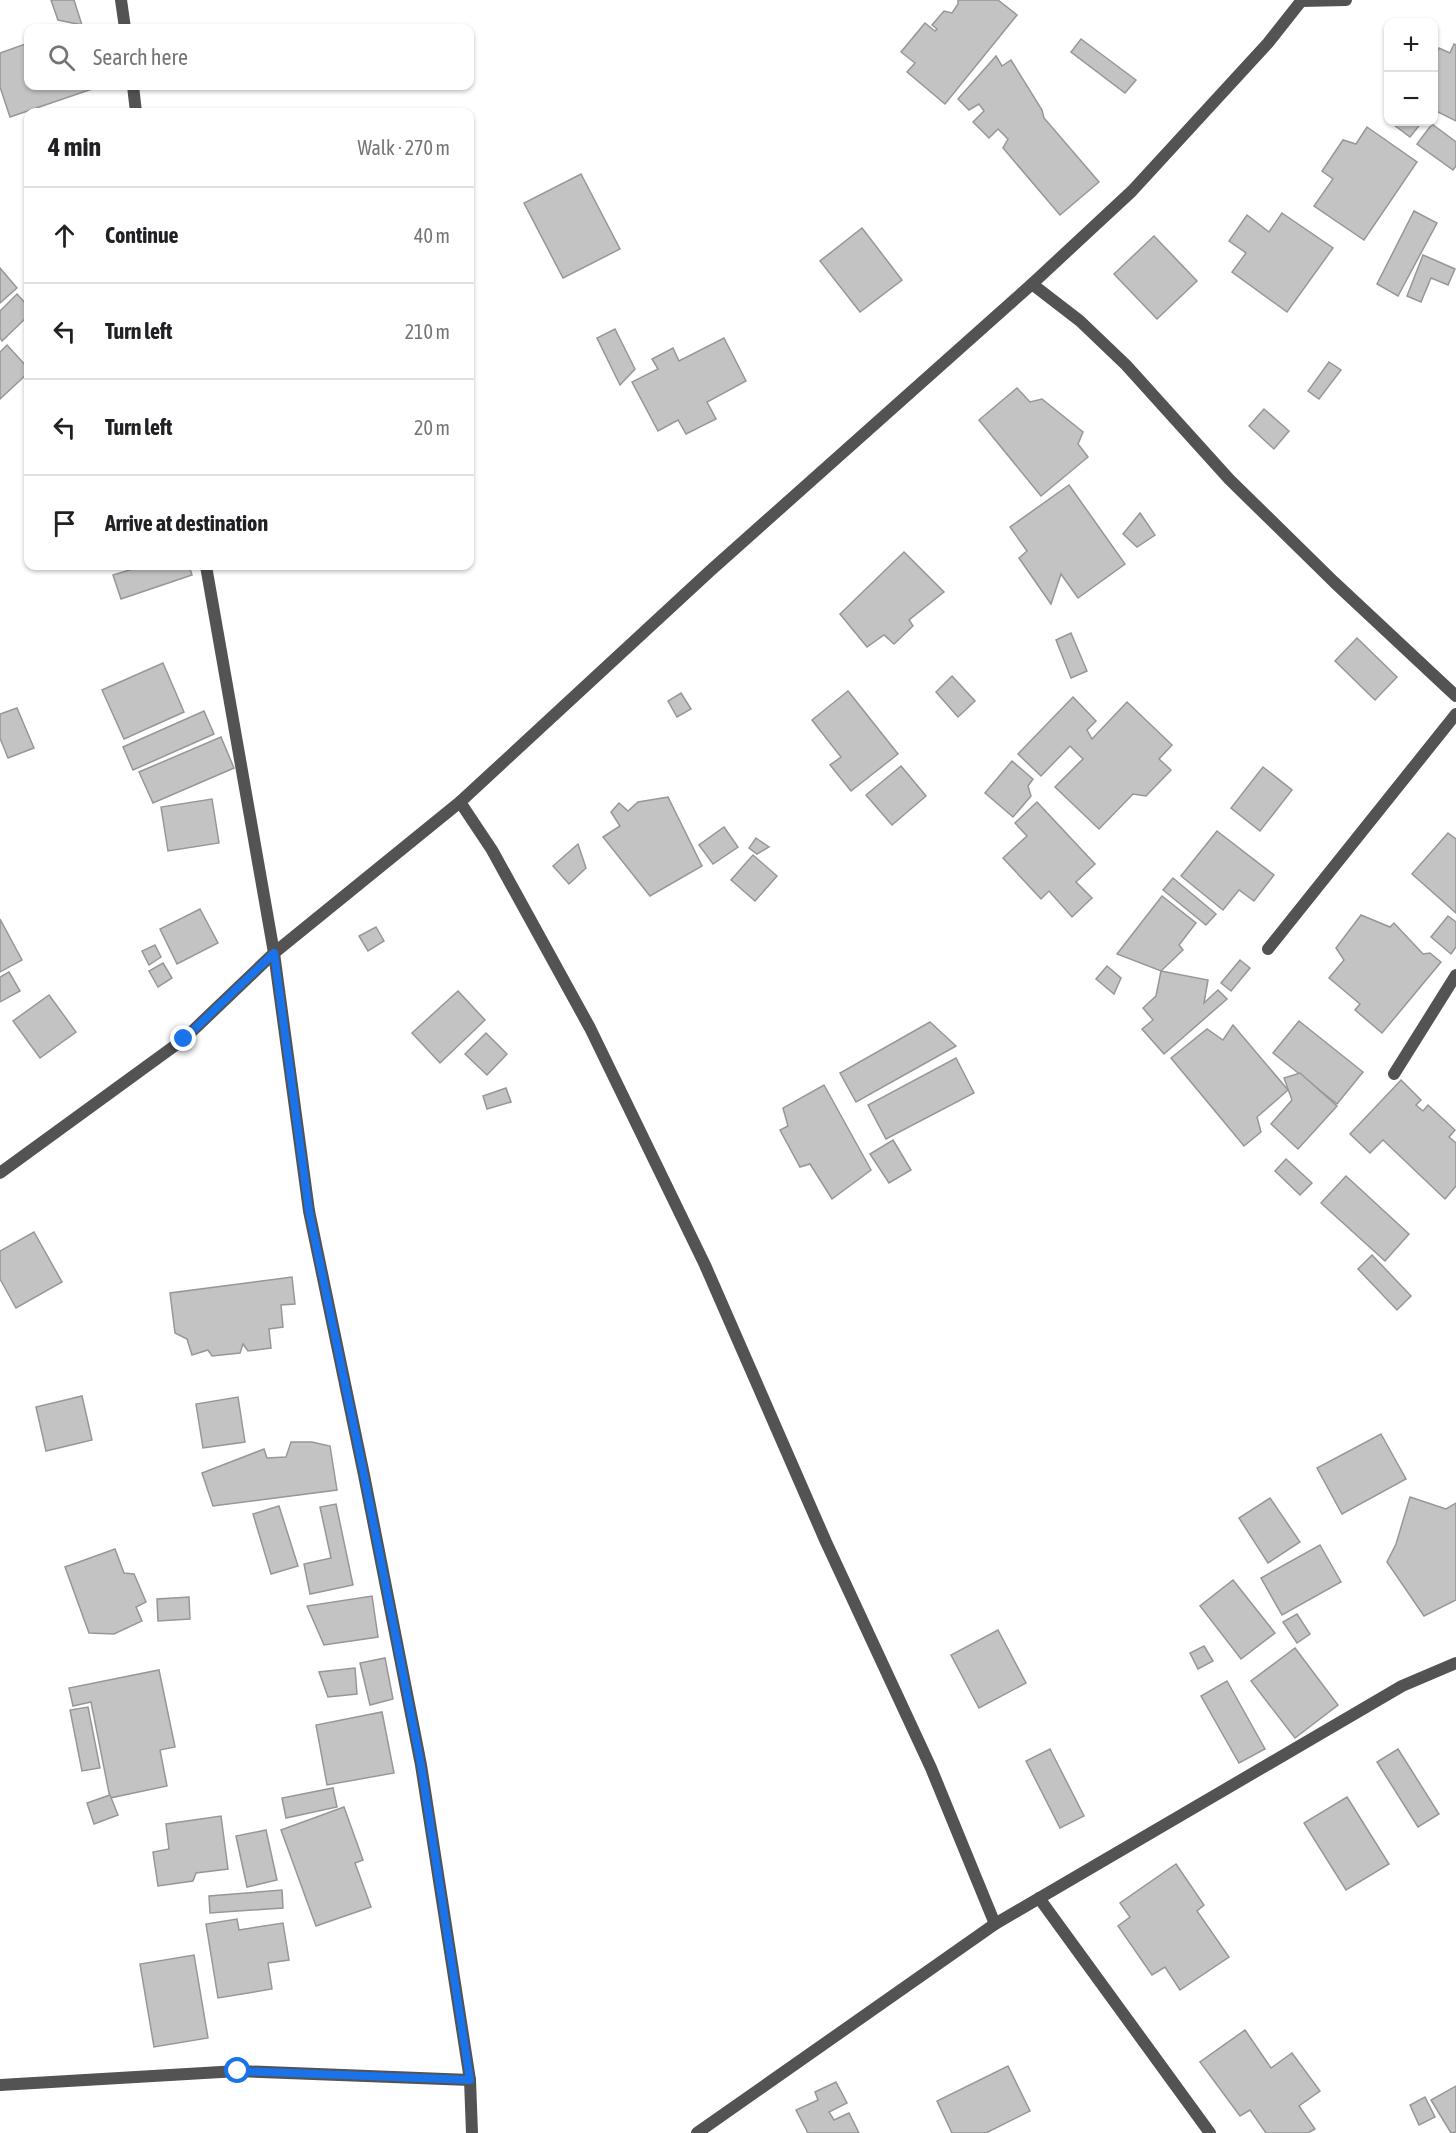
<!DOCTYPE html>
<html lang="en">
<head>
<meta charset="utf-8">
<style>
	:root { --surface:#fff; --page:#f2f2f2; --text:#202124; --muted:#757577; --line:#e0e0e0 }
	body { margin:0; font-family:"Asap Condensed",sans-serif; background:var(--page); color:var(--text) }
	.controls { position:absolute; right:18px; top:18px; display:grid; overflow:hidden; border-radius:12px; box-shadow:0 2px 4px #0004 }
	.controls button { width:54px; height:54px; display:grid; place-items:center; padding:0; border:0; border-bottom:2px solid var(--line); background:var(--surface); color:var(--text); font:30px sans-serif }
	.stop { position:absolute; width:18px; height:18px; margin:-14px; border:4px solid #1a73e8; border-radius:50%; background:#fff }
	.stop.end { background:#1a73e8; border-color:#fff; box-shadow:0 2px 6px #0008 }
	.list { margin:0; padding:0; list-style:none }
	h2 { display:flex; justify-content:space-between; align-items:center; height:78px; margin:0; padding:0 24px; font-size:26px }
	h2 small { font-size:20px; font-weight:400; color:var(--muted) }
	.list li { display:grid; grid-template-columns:39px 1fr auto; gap:18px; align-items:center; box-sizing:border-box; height:96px; padding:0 24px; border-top:2px solid var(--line) }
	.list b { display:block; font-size:22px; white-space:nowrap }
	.list em { font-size:20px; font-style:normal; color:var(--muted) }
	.icon { flex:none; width:33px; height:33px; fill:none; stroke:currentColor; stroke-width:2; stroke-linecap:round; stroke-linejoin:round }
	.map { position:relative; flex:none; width:1456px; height:2133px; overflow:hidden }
	.search { position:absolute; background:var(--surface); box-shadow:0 2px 4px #0004; left:24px; top:24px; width:450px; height:66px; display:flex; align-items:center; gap:15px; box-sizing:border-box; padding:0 21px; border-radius:12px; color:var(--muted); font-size:22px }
	.panel { position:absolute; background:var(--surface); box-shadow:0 2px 4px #0004; left:24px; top:108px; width:450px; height:462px; border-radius:12px }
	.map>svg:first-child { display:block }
	.building { fill:#c3c3c3; stroke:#979797; stroke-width:1.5 }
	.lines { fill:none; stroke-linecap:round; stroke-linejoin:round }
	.street { stroke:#535353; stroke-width:12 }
	.route { stroke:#1a73e8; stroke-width:8 }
</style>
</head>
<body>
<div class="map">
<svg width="1456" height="2133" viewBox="0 0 1456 2133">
	<rect width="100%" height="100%" fill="#fff"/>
	<!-- building -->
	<g class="building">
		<path d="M51 0H74L82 25 58 20Z"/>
		<path d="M958 0H998L1017 15 945 104 907 72 915 63 901 52 925 23 935 31 937 29 932 25 944 11 952 13 958 4Z"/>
		<path d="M1081 39 1136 80 1125 93 1071 52Z"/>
		<path d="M28 43V86H94L95 88 10 117 0 87V53Z"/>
		<path d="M1454 44 1456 45V121L1434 110V60L1439 48 1450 53Z"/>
		<path d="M996 56 1002 66 1011 60 1042 110 1044 118 1099 182 1060 215 1003 148 1008 139 998 129 989 138 973 122 984 111 979 104 969 110 958 99Z"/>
		<path d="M1390 122H1422L1410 137Z"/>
		<path d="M1432 124 1456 142V166L1453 170 1417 144Z"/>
		<path d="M1367 127 1417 162 1364 240 1314 206 1333 179 1322 171 1343 140 1356 144Z"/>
		<path d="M581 174 620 249 563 278 524 203Z"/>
		<path d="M1414 211 1437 223 1398 296 1377 284Z"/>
		<path d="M1282 213 1333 248 1287 312 1232 272 1246 253 1229 241 1247 215 1269 232Z"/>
		<path d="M862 228 902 280 860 312 820 261Z"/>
		<path d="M1154 236 1197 281 1157 319 1114 274Z"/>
		<path d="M1423 255 1455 269 1448 285 1431 278 1421 302 1407 296Z"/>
		<path d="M0 268 17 288 0 303Z"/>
		<path d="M17 294 28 306V316L2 341 0 338V311Z"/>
		<path d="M615 329 635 369 620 385 597 338Z"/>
		<path d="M724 338 746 381 707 402 716 419 686 434 678 420 658 431 632 382 658 369 652 359 673 348 679 361Z"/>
		<path d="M7 345 28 368V373L0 399V352Z"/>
		<path d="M1329 362 1341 370 1319 399 1308 391Z"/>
		<path d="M1017 388 1030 402 1042 399 1083 432 1078 444 1088 457 1041 496 979 420Z"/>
		<path d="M1264 409 1289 431 1274 449 1249 426Z"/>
		<path d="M1069 485 1125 564 1078 598 1061 574 1051 604 1019 558 1027 551 1010 527Z"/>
		<path d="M1140 513 1155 535 1137 547 1123 534Z"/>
		<path d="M904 552 944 592 909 620 913 626 894 644 884 635 867 647 840 614Z"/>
		<path d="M143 566H189L192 575 121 599 113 575Z"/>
		<path d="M1071 633 1087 671 1071 678 1056 640Z"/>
		<path d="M1357 638 1397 677 1375 700 1335 661Z"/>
		<path d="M163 663 184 712 124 739 102 690Z"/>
		<path d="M952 676 975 701 958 717 936 692Z"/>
		<path d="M848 691 898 754 851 791 830 765 841 757 812 720Z"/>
		<path d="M681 693 691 709 677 717 668 701Z"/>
		<path d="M1073 697 1096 721 1087 730 1092 739 1127 702 1172 745 1159 759 1171 770 1146 796 1133 794 1099 829 1055 787 1083 759 1070 746 1041 776 1018 754Z"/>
		<path d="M17 708 34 748 8 758 0 738V714Z"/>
		<path d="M204 711 214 734 133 770 123 747Z"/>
		<path d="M221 737 234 768 153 803 139 772Z"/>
		<path d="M1012 761 1033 779 1028 786 1031 796 1013 817 985 793Z"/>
		<path d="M901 766 926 796 892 825 866 795Z"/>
		<path d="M1263 767 1292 790 1260 831 1231 808Z"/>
		<path d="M668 797 702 866 650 896 603 837 620 826 611 812 619 803 628 811 638 802Z"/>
		<path d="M212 799 219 843 168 851 161 807Z"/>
		<path d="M1037 802 1095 864 1076 882 1092 898 1072 917 1049 891 1041 899 1003 858 1027 836 1015 823Z"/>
		<path d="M724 827 738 847 713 864 699 845Z"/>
		<path d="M1217 831 1274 875 1254 901 1239 890 1223 910 1181 876Z"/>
		<path d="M1448 833 1456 839V913L1412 874Z"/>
		<path d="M756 838 769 847 757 854 749 848Z"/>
		<path d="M578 844 586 868 569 884 553 866Z"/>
		<path d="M753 855 777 876 755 901 731 880Z"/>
		<path d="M1173 878 1216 914 1206 925 1163 890Z"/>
		<path d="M1162 896 1196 923 1179 945 1183 950 1161 971 1117 954Z"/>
		<path d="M200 909 218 943 177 964 160 929Z"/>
		<path d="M1361 915 1390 927 1394 923 1423 954 1430 953 1441 962 1382 1033 1355 1010 1360 1004 1329 978 1344 960 1336 948Z"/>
		<path d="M1448 916 1456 922V947L1451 954 1431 937Z"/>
		<path d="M0 919 22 960 0 972Z"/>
		<path d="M376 927 384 941 368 951 359 936Z"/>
		<path d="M155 945 161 957 149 965 142 951Z"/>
		<path d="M1240 960 1250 968 1231 991 1221 983Z"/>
		<path d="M163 963 172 978 158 987 149 971Z"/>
		<path d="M1107 966 1121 978 1114 994 1096 979Z"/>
		<path d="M1161 971 1208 980 1204 1003 1218 990 1227 999 1164 1054 1142 1029 1153 1020 1143 1008 1156 996Z"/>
		<path d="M9 972 20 991 0 1002V977Z"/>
		<path d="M458 991 485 1020 440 1063 412 1033Z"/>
		<path d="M49 995 76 1032 40 1058 13 1021Z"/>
		<path d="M1299 1021 1363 1072 1337 1104 1273 1053Z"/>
		<path d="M930 1022 956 1046 856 1102 840 1073Z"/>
		<path d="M1233 1025 1288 1090 1257 1117 1261 1132 1244 1146 1171 1058 1207 1029 1223 1040Z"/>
		<path d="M486 1033 507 1054 487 1075 465 1054Z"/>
		<path d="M956 1058 974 1093 886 1139 868 1105Z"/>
		<path d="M1300 1073 1337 1106 1298 1149 1271 1124 1292 1100 1284 1078Z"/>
		<path d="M1401 1080 1421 1100 1416 1105 1423 1111 1428 1105 1455 1130 1449 1137 1456 1143V1186L1445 1199 1383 1140 1370 1153 1350 1134Z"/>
		<path d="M824 1085 871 1170 832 1199 810 1164 800 1167 780 1130 788 1126 783 1108Z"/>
		<path d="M506 1088 511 1102 487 1109 483 1096Z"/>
		<path d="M893 1140 911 1170 889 1183 870 1154Z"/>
		<path d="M1286 1159 1312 1183 1300 1195 1275 1171Z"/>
		<path d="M1346 1176 1409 1234 1385 1261 1321 1203Z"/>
		<path d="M34 1232 62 1282 16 1308 0 1279V1251Z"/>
		<path d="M1372 1255 1411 1296 1397 1310 1358 1269Z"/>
		<path d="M292 1277 295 1304 281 1305 283 1327 269 1329 271 1348 248 1351 243 1344 240 1353 212 1356 208 1350 192 1355 187 1339 175 1333 170 1293Z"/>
		<path d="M82 1396 92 1440 46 1451 36 1407Z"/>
		<path d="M238 1397 245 1442 203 1448 196 1404Z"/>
		<path d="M1381 1434 1406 1479 1342 1514 1317 1468Z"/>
		<path d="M291 1442H312L330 1446 337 1490 213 1506 202 1473 264 1449 267 1458 286 1457Z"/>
		<path d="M1410 1497 1446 1509 1456 1503V1600L1424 1616 1387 1562 1396 1544Z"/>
		<path d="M1270 1498 1300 1542 1268 1563 1239 1518Z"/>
		<path d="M336 1504 353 1585 310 1594 304 1564 331 1558 320 1507Z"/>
		<path d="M279 1506 298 1566 271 1574 253 1514Z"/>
		<path d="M1320 1545 1341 1582 1282 1615 1261 1578Z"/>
		<path d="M115 1549 124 1573 134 1574 146 1602 136 1607 142 1621 114 1634 89 1633 65 1567Z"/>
		<path d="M1233 1580 1275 1633 1241 1659 1200 1606Z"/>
		<path d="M372 1596 378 1637 324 1645 307 1606Z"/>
		<path d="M189 1597 190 1619 158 1621 157 1599Z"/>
		<path d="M1297 1614 1310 1634 1297 1643 1283 1622Z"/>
		<path d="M998 1630 1026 1683 979 1708 951 1655Z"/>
		<path d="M1204 1646 1213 1661 1198 1669 1190 1653Z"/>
		<path d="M1295 1648 1338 1705 1295 1738 1251 1681Z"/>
		<path d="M385 1658 393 1699 370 1705 360 1663Z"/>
		<path d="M355 1668 357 1694 328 1697 319 1672Z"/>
		<path d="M159 1670 175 1747 160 1750 167 1786 110 1798 91 1702 73 1706 69 1688Z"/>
		<path d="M1227 1681 1265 1749 1239 1763 1201 1696Z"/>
		<path d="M88 1707 100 1768 82 1771 70 1710Z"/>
		<path d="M382 1712 394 1773 327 1785 316 1725Z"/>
		<path d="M1050 1749 1084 1816 1060 1828 1026 1761Z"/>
		<path d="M1398 1749 1439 1814 1418 1827 1377 1762Z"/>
		<path d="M333 1788 337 1807 286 1818 282 1798Z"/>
		<path d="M110 1795 118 1815 94 1824 87 1803Z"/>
		<path d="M1347 1797 1389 1864 1346 1890 1304 1823Z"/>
		<path d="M344 1807 363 1860 355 1863 371 1907 316 1926 281 1830Z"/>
		<path d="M221 1816 228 1869 196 1873 193 1881 158 1886 153 1852 169 1849 166 1824Z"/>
		<path d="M266 1830 277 1880 247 1887 236 1836Z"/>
		<path d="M1176 1864 1204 1905 1197 1911 1229 1957 1180 1990 1165 1967 1152 1975 1118 1926 1130 1917 1120 1903Z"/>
		<path d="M282 1890 283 1908 210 1913 209 1896Z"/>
		<path d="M237 1919 239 1930 283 1923 289 1960 268 1963 272 1989 218 1998 206 1924Z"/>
		<path d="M194 1955 208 2038 154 2047 140 1964Z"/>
		<path d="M1245 2030 1271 2068 1292 2053 1320 2091 1299 2106 1315 2129 1308 2133H1266L1250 2110 1240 2116 1200 2062Z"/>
		<path d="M1008 2066 1030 2111 986 2133H952L937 2101Z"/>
		<path d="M836 2082 847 2103 829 2112 834 2120 849 2113 859 2133H808L796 2110 818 2100 815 2092Z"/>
		<path d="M1456 2086V2132L1451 2133 1431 2100Z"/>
		<path d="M1425 2097 1435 2117 1419 2125 1410 2105Z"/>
	</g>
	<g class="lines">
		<!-- street -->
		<g class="street">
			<path d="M121 0 125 28"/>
			<path d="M1301 1 1346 0"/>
			<path d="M133 86 136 112"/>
			<path d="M1032 284 1080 321 1126 365 1229 479 1334 582 1456 696"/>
			<path d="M206 566 274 953 309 1211 364 1475 421 1765 470 2080 472 2133"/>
			<path d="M460 802 492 850 590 1028 705 1265 826 1542 931 1768 995 1924"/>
			<path d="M1268 949 1456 714"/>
			<path d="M1394 1074 1456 975"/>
			<path d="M0 1173 184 1039 274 953 460 802 710 571 1032 284 1132 191 1268 43 1302 0"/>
			<path d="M1039 1898 1210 2133"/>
			<path d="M0 2085 238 2071 470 2080"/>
			<path d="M697 2133 995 1924 1402 1686 1456 1663"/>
		</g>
	</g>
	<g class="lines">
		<!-- route -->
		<path class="route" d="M184 1039 274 953 309 1211 364 1475 421 1765 470 2080 238 2071"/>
	</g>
</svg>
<div class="controls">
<button>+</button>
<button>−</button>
</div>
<div class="stop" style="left:238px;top:2071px"></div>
<div class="stop end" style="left:184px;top:1039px"></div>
<div class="search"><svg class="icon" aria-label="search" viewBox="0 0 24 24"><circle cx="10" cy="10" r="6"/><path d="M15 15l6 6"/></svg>Search here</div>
<section class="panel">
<h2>4 min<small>Walk · 270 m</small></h2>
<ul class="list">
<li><svg class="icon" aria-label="ahead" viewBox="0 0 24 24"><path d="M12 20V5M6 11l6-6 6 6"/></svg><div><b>Continue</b></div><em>40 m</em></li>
<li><svg class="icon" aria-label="left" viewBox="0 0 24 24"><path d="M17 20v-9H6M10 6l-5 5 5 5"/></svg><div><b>Turn left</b></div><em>210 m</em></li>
<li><svg class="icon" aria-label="left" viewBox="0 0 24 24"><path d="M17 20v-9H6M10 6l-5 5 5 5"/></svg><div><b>Turn left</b></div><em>20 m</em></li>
<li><svg class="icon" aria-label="arrive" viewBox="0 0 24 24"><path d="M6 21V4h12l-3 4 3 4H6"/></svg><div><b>Arrive at destination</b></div></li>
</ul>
</section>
</div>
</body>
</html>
